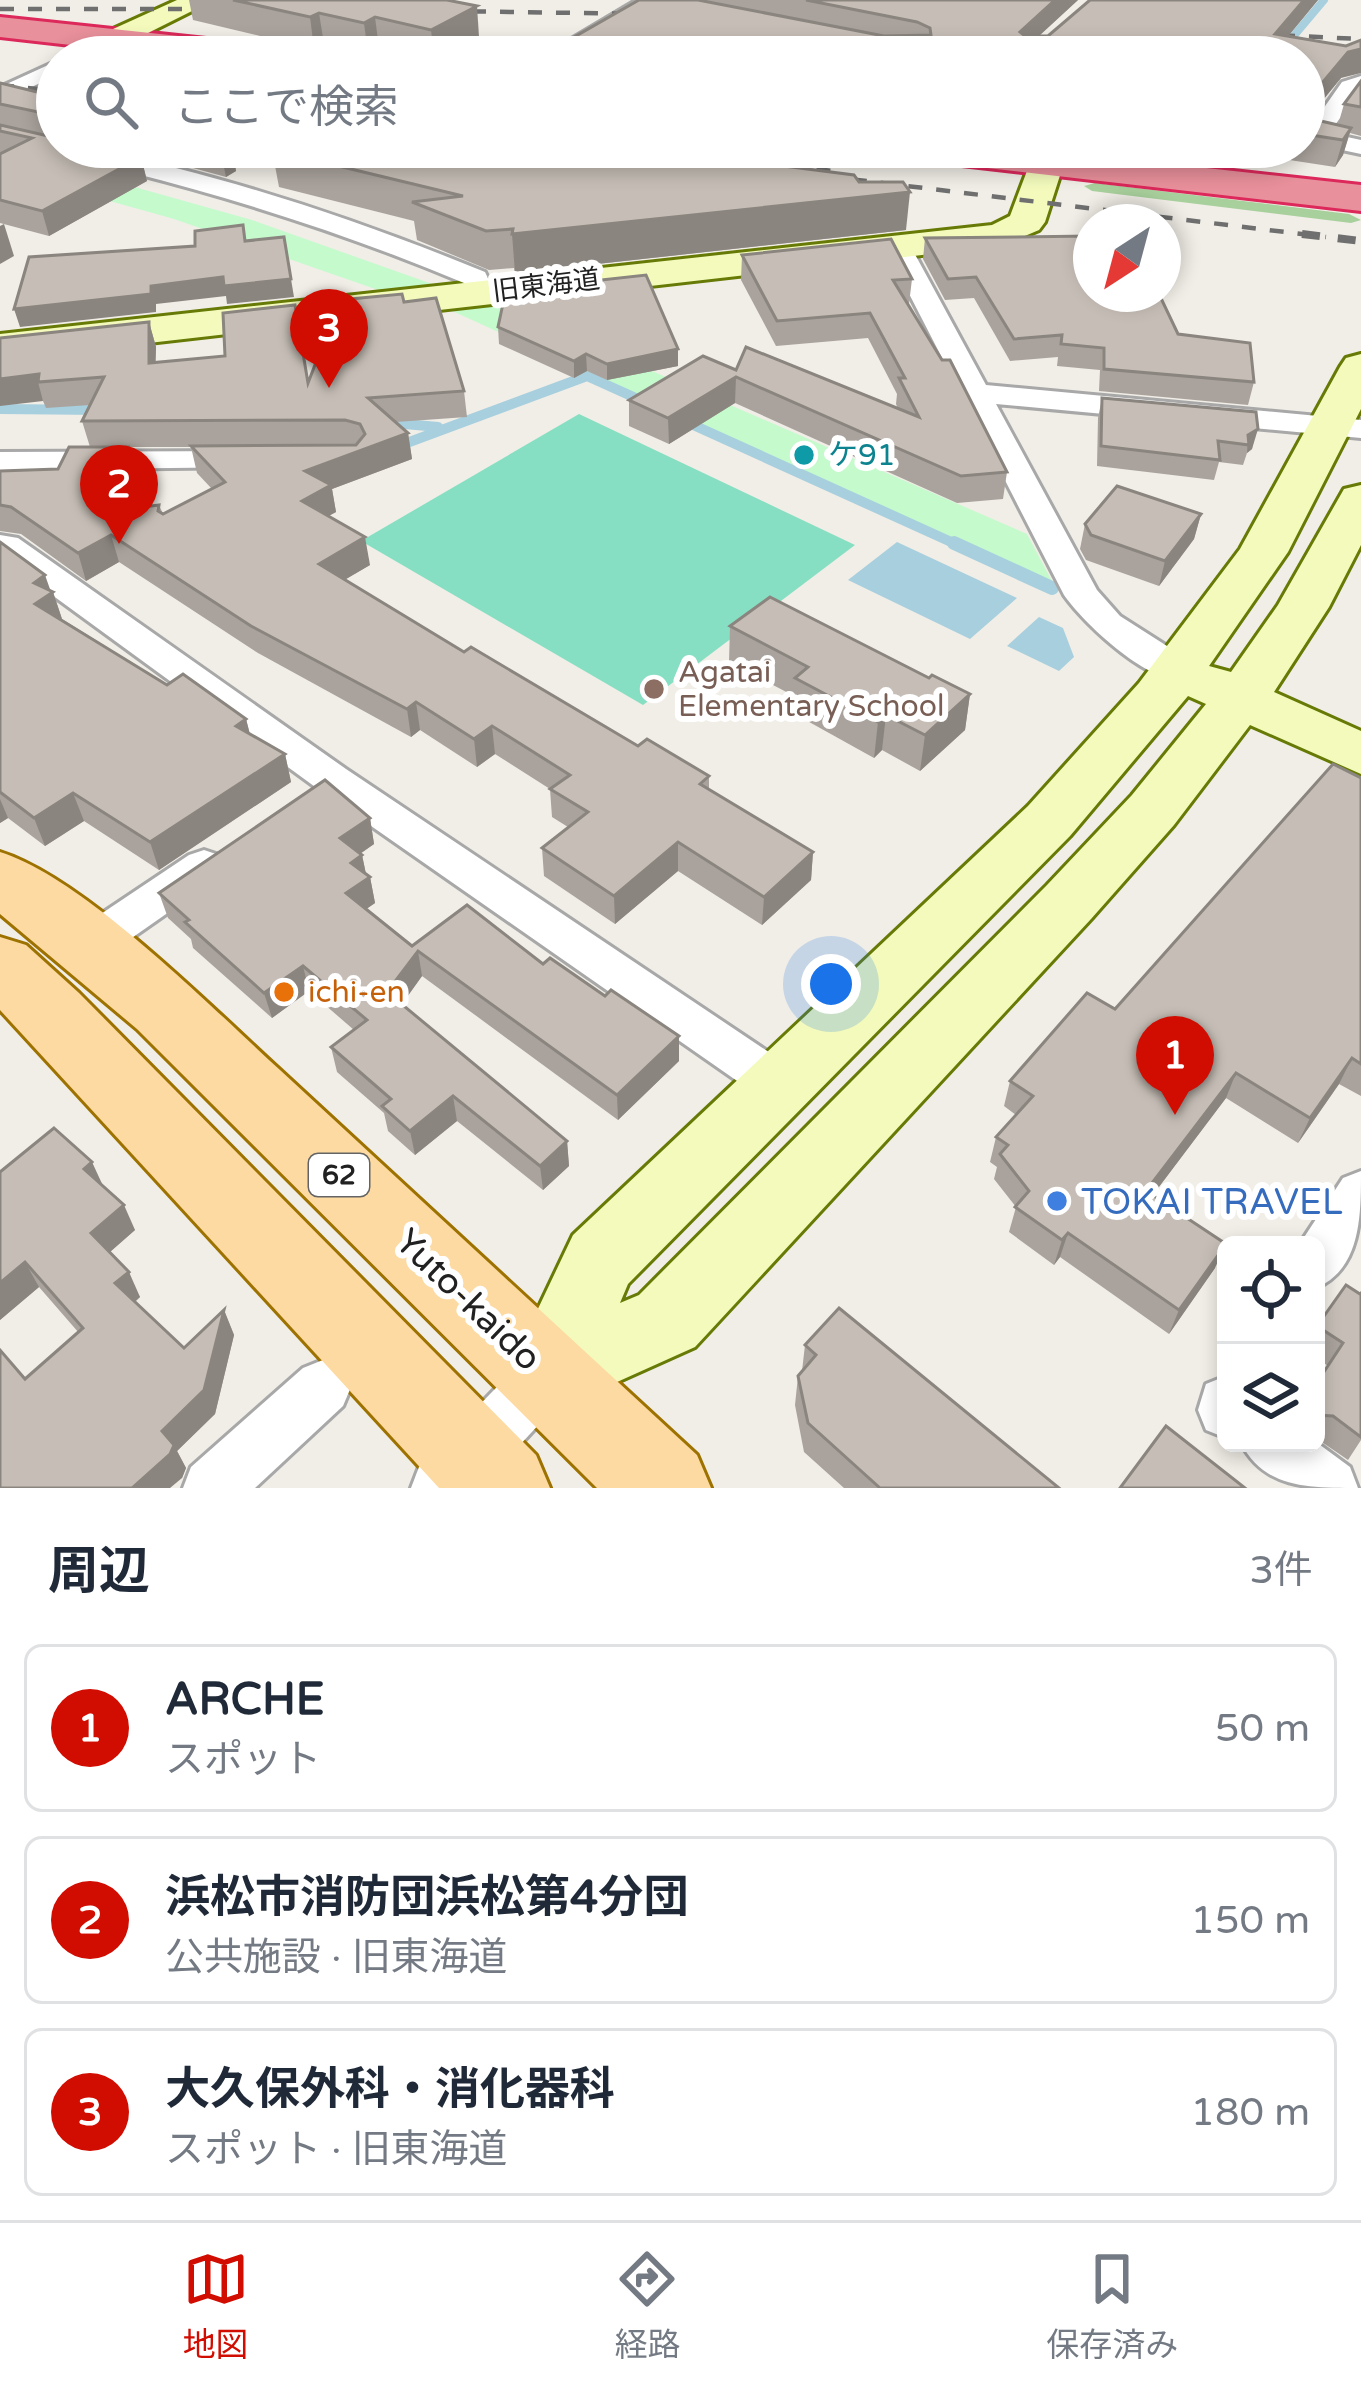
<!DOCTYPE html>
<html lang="ja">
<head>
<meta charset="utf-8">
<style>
	:root { --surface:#fff; --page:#f2f2f3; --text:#1f2937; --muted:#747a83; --line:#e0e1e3; --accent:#d10c00 }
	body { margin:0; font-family:"Varela Round","Noto Sans JP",sans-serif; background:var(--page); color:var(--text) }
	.controls { position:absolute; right:36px; bottom:36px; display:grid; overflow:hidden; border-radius:18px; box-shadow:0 6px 18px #0003 }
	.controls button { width:108px; height:108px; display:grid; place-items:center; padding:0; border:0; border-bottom:3px solid var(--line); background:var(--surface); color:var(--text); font:60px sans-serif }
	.compass { position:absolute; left:1073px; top:204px; width:108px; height:108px; border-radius:50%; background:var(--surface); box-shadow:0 6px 18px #0003; rotate:216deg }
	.you { position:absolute; left:831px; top:984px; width:42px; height:42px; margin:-30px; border:9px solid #fff; border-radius:50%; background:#1a73e8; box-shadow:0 0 0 18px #1a73e833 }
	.badge { display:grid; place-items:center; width:78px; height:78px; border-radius:50%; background:var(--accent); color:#fff; font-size:39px; font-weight:700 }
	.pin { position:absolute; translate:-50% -99px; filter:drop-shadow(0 3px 6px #0008) }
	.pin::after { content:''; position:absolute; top:63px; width:42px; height:36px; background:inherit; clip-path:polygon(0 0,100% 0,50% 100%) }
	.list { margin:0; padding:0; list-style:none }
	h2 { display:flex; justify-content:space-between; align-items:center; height:156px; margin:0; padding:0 48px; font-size:51px }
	h2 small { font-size:39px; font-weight:400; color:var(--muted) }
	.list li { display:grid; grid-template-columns:78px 1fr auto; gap:36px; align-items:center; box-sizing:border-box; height:168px; margin:0 24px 24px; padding:0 24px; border:3px solid var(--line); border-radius:18px }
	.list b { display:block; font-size:45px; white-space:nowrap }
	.list p { margin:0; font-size:39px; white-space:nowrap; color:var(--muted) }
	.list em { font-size:39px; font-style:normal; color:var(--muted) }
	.icon { flex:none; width:66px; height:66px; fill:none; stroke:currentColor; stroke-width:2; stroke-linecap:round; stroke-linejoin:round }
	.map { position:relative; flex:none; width:1361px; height:1488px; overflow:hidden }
	.search { position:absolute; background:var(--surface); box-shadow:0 6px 18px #0003; left:36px; right:36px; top:36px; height:132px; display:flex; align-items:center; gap:30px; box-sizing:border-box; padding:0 42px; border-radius:66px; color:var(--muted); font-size:45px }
	.sheet { height:732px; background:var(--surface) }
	nav { display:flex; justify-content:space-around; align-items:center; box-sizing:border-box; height:168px; border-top:3px solid var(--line); background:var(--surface); font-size:33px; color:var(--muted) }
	nav a { display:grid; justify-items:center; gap:6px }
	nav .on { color:var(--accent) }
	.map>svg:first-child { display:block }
	.forest { fill:#a8d09c }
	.park { fill:#c5facd }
	.pitch { fill:#86dfc2 }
	.water { fill:#a8cfde }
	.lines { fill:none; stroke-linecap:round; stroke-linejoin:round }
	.stream-far2 { stroke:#a8cfde; stroke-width:8 }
	.stream-far1 { stroke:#a8cfde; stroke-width:10 }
	.stream { stroke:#a8cfde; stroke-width:14 }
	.street-casing { stroke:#a8a8a8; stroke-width:6 }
	.secondary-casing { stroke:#677a05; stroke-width:6 }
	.primary-casing { stroke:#9d7200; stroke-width:6 }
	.highway-casing { stroke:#dc285b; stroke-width:6 }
	.street { fill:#fff; fill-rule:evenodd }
	.secondary { fill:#f3fabc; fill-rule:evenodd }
	.primary { fill:#fcdaa1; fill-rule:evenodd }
	.highway { fill:#e8909b; fill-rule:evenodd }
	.rail-far1 { stroke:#6f6f6f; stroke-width:4.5; stroke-dasharray:14 14; stroke-linecap:butt }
	.rail { stroke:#6f6f6f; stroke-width:8; stroke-dasharray:18 18; stroke-linecap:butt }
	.wall { fill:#aaa39d; fill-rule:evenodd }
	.shaded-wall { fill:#8b857f }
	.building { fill:#c6beb6; stroke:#8b857f; stroke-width:3 }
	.culture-dot { fill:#0f9aa8; stroke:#fff; stroke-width:4.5 }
	.education-dot { fill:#8d6e63; stroke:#fff; stroke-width:4.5 }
	.food-dot { fill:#e8710a; stroke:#fff; stroke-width:4.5 }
	.shop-dot { fill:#3f7fe0; stroke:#fff; stroke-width:4.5 }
	.labels { text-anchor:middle; stroke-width:12; stroke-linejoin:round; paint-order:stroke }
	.far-street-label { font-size:27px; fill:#212121; stroke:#fff }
	.shield { fill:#fff; stroke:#646464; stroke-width:3 }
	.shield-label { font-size:27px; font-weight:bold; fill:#212121 }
	.culture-label { font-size:30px; fill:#0d838f; stroke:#fff; text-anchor:start }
	.education-label { font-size:30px; fill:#785e54; stroke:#fff; text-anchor:start }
	.food-label { font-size:30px; fill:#c56008; stroke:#fff; text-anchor:start }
	.near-shop-label { font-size:36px; fill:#366cbe; stroke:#fff; text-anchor:start }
	.near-street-label { font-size:36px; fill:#212121; stroke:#fff }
</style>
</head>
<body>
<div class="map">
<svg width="1361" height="1488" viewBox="0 0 1361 1488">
	<rect width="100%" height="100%" fill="#f1eee7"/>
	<!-- forest -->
	<path class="forest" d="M1095 183 1349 214 1361 220 1351 223 1092 191 1084 186Z"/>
	<!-- park -->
	<g class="park">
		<path d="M99 177 252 220 435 285 381 291 174 219 74 191Z"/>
		<path d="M498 304 1027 534 1054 585 450 310Z"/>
	</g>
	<!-- pitch -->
	<path class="pitch" d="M579 414 855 545 643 705 361 541Z"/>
	<!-- water -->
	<g class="water">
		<path d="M897 542 1017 598 970 639 848 580Z"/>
		<path d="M1039 617 1063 628 1074 657 1059 671 1007 646Z"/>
	</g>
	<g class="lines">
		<!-- stream-far2 -->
		<g class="stream-far2">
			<path d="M1276 57 1324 0"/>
			<path d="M1198 151 1201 147"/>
		</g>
		<!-- stream-far1 -->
		<g class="stream-far1">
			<path d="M1163 249 1166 236"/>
			<path d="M0 409 103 410"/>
			<path d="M680 419 960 546"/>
			<path d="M383 422 438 427"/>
			<path d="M396 447 587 376 649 404"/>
		</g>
		<!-- stream -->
		<path class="stream" d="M954 543 1052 588"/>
		<!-- street casing -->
		<g class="street-casing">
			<g id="street">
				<path d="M637 0H661L567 57H541Z"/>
				<path d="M57 61V75L0 102V87Z"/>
				<path d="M1361 76V90L1329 133 1361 140V154L1304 142V128L1309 129 1342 82Z"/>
				<path d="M0 129 57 140V147C98 147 136 158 176 168 282 195 385 231 485 272L495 293 481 301 471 299 464 283C314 220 160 175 0 143Z"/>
				<path d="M898 239 911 247 986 385 1361 420V438L996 404 1097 590 1120 616 1192 662 1198 671 1192 680C1154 690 1085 625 1064 595L885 247Z"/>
				<path d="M247 451 258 453 263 460 258 467 0 470V452Z"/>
				<path d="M0 535 18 538 346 769 797 1071 804 1085 797 1099 780 1105 763 1099 318 789 0 557Z"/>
				<path d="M204 850 219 855 225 866 219 877 106 956 90 961 74 956 68 944 74 932 189 855Z"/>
				<path d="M1361 1171C1361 1216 1361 1269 1316 1288V1245H1299L1343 1178Z"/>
				<path d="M548 1347 568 1355 576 1374 568 1393 480 1488H411L419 1467 528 1355Z"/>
				<path d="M323 1360 343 1368 351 1387 343 1406 255 1488H183L191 1467 303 1368Z"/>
				<path d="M1226 1376V1438L1206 1430 1198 1410 1206 1384Z"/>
				<path d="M1316 1442 1350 1467 1358 1488C1307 1488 1264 1488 1241 1443Z"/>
			</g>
		</g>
		<!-- secondary casing -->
		<g class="secondary-casing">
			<g id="secondary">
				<path d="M177 0H214L102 56 82 57 76 50 80 44Z"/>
				<path d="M1047 153 1059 156 1064 163 1045 222 1039 230 1001 246 0 360V334L992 225 1010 216 1030 163 1035 156Z"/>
				<path d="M1361 354V409L1288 552 1209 666 1231 672 1278 605 1344 489 1361 485V545L1329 607 1274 692 1361 731V774L1250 725 1174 825 1091 919 695 1347 548 1413 519 1402 507 1374 573 1235 1028 806 1139 683 1240 549 1340 367 1346 358ZM1188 696 1206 704 1132 795 1047 885 639 1295 620 1303 628 1284 1070 836Z"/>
			</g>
		</g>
		<!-- primary casing -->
		<g class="primary-casing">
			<g id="primary">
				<path d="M0 852C84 878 213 1009 280 1070 419 1198 558 1327 697 1455L711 1488H597L137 1029 0 914Z"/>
				<path d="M0 937 26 945 79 993 536 1455 550 1488H439L0 1010Z"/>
			</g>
		</g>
		<!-- highway casing -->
		<g class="highway-casing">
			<g id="highway">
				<path d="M0 17 273 46 286 49 291 57H177L0 37Z"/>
				<path d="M889 147H1016L1361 185V211L909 159 895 155Z"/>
			</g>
		</g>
		<!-- street -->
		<use href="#street" class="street"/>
		<!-- secondary -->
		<use href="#secondary" class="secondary"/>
		<!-- primary -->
		<use href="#primary" class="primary"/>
		<!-- highway -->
		<use href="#highway" class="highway"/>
		<!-- rail-far1 -->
		<g class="rail-far1">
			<path d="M0 9H222"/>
			<path d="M444 11 647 14"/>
			<path d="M1253 34 1361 39"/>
			<path d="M0 85 57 91"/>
			<path d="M586 147 748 167"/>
			<path d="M733 159 841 172"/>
			<path d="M825 176 1326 237"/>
		</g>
		<!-- rail -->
		<path class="rail" d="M1302 234 1361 241"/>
	</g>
	<!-- wall -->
	<g class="wall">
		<path d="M189 0H447L479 37 442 57H417L379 48 368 54 324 44 314 49 193 20Z"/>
		<path d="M639 0H1078L1039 36H1048L1090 0H1318L1288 36 1341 78 1308 118 1338 125 1344 104 1361 81V136L1350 133 1343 155 1335 167 1204 147H1304V57H555V48Z"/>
		<path d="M0 83 37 92 57 93V138L141 157 147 181 49 236 0 223Z"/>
		<path d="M98 147H232L236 171 226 177 193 168 191 157 178 164Z"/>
		<path d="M272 150 630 161 859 182 906 230 515 273 514 268 489 270 417 240 414 221 279 187Z"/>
		<path d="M925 238 1178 334 1254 382 1248 405 1099 391 1100 370 1057 366 1058 357 1010 361 974 298 945 300 923 259Z"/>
		<path d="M742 255 912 279 909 304H907L1007 472 1003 499 957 503 735 403 669 444 629 426V400L736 370 898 409 896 404 897 394 868 338 776 346 741 280Z"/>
		<path d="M646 275 678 366 607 380 587 371 574 378 499 344 498 327 565 291V284Z"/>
		<path d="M404 302 464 391 467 417 396 422 408 433 412 459 332 489 336 512 328 516 370 565 344 580 464 652 638 746 709 776V789L813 852 811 880 762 925 678 871 615 924 544 876 542 848 568 827 552 817 550 789 495 754 477 767 420 730 411 737 258 653 119 562 86 581 21 534 0 531V471L58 469 90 447 82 421 90 405 46 408 43 401 0 338 149 322 156 347 155 363 309 382ZM128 447H191L197 473 212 489 163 514 159 505 123 510 136 473Z"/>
		<path d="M1102 398 1256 412 1252 449 1247 453 1243 465 1219 462 1214 480 1097 466 1098 418Z"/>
		<path d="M1201 514 1194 539 1159 586 1086 560 1080 549 1085 524Z"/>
		<path d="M0 542 53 592 62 619 167 685 246 719 250 734 285 754 291 782 159 870 84 821 45 846 8 818 0 823Z"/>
		<path d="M730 626 929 678 970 694 965 730 920 771 882 750 874 758 793 713 794 696 729 662Z"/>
		<path d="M1361 778V1096L1339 1084 1298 1143 1226 1098 1152 1196 1215 1268 1169 1334 1060 1257 1054 1265 1009 1232 1016 1207 994 1179 997 1167 990 1162 996 1137 1016 1115 1004 1106 1010 1081 1115 1009Z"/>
		<path d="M370 818 374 844 360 854 362 855 366 874 370 877 375 903 366 909 412 946 543 964 679 1036V1061L618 1120 422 976 402 1004 567 1141 569 1166 543 1190 457 1121 415 1155 388 1131 384 1113 337 1072 331 1047 354 1030 309 991 272 1018 193 948 191 939 168 918 159 893Z"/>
		<path d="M0 1172 103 1186 135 1230 110 1252 140 1297 135 1302 184 1348 224 1310 234 1335 215 1414 177 1451 186 1468 182 1478 25 1379 79 1333 39 1287 0 1320Z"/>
		<path d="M1346 1285 1360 1294 1361 1293V1440L1348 1460 1316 1438V1384L1328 1366 1316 1357V1328Z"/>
		<path d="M805 1345 1059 1488H844L804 1452 795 1405 798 1376 802 1371Z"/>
	</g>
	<!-- shaded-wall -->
	<g class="shaded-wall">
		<path d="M1055 0H1078L1016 57 1020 32Z"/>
		<path d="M1304 0H1318L1271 57 1275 34Z"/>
		<path d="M477 6 479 37 442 57H434L431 30Z"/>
		<path d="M319 13 324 44 314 49 310 17Z"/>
		<path d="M375 17 379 48 368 54 364 23Z"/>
		<path d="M1361 49V73L1341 78 1304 123 1307 101 1348 52Z"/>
		<path d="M1351 128 1343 155 1335 167 1343 140Z"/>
		<path d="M174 147H189L191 157 178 164Z"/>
		<path d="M230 147H232L236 171 226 177 221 153Z"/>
		<path d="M141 157 147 181 49 236 42 211Z"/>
		<path d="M910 192 906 230 515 273 512 234Z"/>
		<path d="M4 224 14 256 0 264V226Z"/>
		<path d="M284 237 294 297 227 304 226 296 156 304V312L20 327 14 309 151 286Z"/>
		<path d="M149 322 156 347 155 389 149 363Z"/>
		<path d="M678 349V366L607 380V364Z"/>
		<path d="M586 354 587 371 574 378V361Z"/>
		<path d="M39 374 38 382 43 401 0 406V379Z"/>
		<path d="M736 377 735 403 669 444 668 418Z"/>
		<path d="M1258 429 1252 449 1247 453 1248 435Z"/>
		<path d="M408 433 412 459 332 489 336 512 307 528 302 501 305 471Z"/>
		<path d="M128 447 136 473 114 536 111 535 119 562 86 581 78 553 104 512Z"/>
		<path d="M1201 514 1194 539 1159 586 1165 561Z"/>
		<path d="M365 537 370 565 324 592 319 564Z"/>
		<path d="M45 575 51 592H53L62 619 35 604 34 583Z"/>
		<path d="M970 694 965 730 920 771 925 735Z"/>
		<path d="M416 702 420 730 411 737 407 709Z"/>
		<path d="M886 715 882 750 874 758 878 722Z"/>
		<path d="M246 719 253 747 236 726Z"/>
		<path d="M492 726 495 754 477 767 474 739Z"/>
		<path d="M285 754 291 782 159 870 150 842Z"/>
		<path d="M73 793 84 821 45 846 34 818Z"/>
		<path d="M0 799 8 818 0 823Z"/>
		<path d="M370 818 374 844 345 864 340 838Z"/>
		<path d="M678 842V871L615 924 614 896Z"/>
		<path d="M813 852 811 880 762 925 764 897Z"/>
		<path d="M362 855 367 879 370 877 375 903 352 919 346 893 351 863Z"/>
		<path d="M418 951 422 976 392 1018 387 992Z"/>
		<path d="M303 966 309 991 272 1018 264 993Z"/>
		<path d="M679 1036V1061L618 1120 617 1095Z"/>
		<path d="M1352 1058 1339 1084 1298 1143 1310 1118Z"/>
		<path d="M1236 1073 1226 1098 1137 1216 1146 1191Z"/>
		<path d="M453 1096 457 1121 415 1155 410 1131Z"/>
		<path d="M567 1141 569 1166 543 1190 540 1166Z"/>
		<path d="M92 1162 104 1188 84 1169Z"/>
		<path d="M124 1205 135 1230 103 1258 91 1233Z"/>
		<path d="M1068 1233 1060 1257 1054 1265 1062 1240Z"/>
		<path d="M1226 1244 1215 1268 1169 1334 1179 1310Z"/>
		<path d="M25 1262 39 1287 0 1320V1283Z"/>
		<path d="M129 1272 140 1297 127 1308 115 1283Z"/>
		<path d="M224 1310 234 1335 215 1414 177 1451 186 1468 182 1478 170 1488H132Z"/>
	</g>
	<!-- building -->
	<g class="building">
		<path d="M233 0H447L477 6 431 30 375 17 364 23 319 13 310 17Z"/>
		<path d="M639 0H698L884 36 931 35 930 28 917 22 806 0H1055L1020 32 1025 36H1048L1090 0H1304L1275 34 1346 46 1361 40V49L1348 52 1307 101 1308 118 1351 128 1343 140 1304 134V57H661L555 48Z"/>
		<path d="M1361 81V107L1344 104Z"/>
		<path d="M0 83 37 92 57 93V116L0 104Z"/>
		<path d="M0 125 57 138V147H96L141 157 42 211 0 200V154L32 138 0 131Z"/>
		<path d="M200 147H230L221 153Z"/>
		<path d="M272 147H616L624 148 630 161 678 156 683 165 736 160 854 175 859 182H903L910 192 512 234 513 229 486 231 412 202 463 196 272 150Z"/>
		<path d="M243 225 245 241 284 237 291 279 224 286 223 277 151 286V294L14 309 29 257 195 246V231Z"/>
		<path d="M1091 236V294H1159L1178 334 1250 343 1254 382 1104 369V348L1061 344 1062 335 1014 339 976 277 948 279 925 238Z"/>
		<path d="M891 239 912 279 893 280 942 360H950L1007 472 961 476 736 377 668 418 629 400 703 356 736 370 746 347 919 417 899 378H905L870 313 777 321 742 255Z"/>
		<path d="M646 275 678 349 607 364 586 354 574 361 498 327 504 299 579 289 565 284Z"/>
		<path d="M402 294 404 302 436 298 464 391 368 398 408 433 305 471 331 485 302 501 365 537 319 564 464 652 471 647 638 746 647 739 709 776 700 784 813 852 764 897 678 842 614 896 542 848 588 812 550 789 570 775 492 726 474 739 416 702 407 709 251 626 111 535 78 553 11 507 0 505V471L58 469 69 447H128L104 512 159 505 158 511 163 514 225 482 191 446 356 445 365 434 360 424 345 420 82 421 104 377 38 382 39 374 0 379V338L149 322V363L225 356 223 313 295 305 308 383 340 300Z"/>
		<path d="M1102 398 1256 412 1258 429 1248 435 1249 445 1218 441 1220 460 1101 446Z"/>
		<path d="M1117 486 1201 514 1165 561 1091 535 1085 524Z"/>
		<path d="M0 542 45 575 34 583 53 592 35 604 167 685 183 674 246 719 236 726 285 754 150 842 73 793 34 818 0 792Z"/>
		<path d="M770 597 929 678 932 675 970 694 925 735 886 715 878 722 795 678 808 667 730 626Z"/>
		<path d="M1333 764 1361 778V1064L1352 1058 1310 1118 1236 1073 1146 1191 1226 1244 1179 1310 1068 1233 1062 1240 1015 1207 1029 1191 1000 1154 1008 1145 996 1137 1033 1096 1010 1081 1087 993 1115 1009Z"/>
		<path d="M325 780 370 818 340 838 362 855 351 863 370 877 346 893 412 946 467 905 543 964 550 958 605 996 611 990 679 1036 617 1095 418 951 387 992 567 1141 540 1166 453 1096 410 1131 382 1106 391 1099 331 1047 367 1020 303 966 264 993 185 922 189 920 159 893Z"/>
		<path d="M54 1128 92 1162 84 1169 124 1205 91 1233 129 1272 115 1283 184 1348 224 1310 204 1390 162 1431 174 1445 170 1454 132 1488H0V1350L25 1379 83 1328 25 1262 0 1283V1172Z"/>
		<path d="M1346 1285 1360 1294 1361 1293V1437L1333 1416 1316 1415V1384L1343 1343 1317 1326Z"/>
		<path d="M839 1308 1059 1488H880L808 1423 798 1376 816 1355 805 1345Z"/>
		<path d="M1166 1426 1245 1488H1120Z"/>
	</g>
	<!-- markers -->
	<circle class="culture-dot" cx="804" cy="455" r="12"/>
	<circle class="education-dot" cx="654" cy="689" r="12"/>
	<circle class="food-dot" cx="284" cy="992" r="12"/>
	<circle class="shop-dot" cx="1057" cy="1201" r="12"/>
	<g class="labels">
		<!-- far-street labels -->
		<g class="far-street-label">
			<text transform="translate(546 285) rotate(-7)" y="9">旧東海道</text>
		</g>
		<!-- shield labels -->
		<rect class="shield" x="309" y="1154" width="60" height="42" rx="9"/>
		<g class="shield-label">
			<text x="339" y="1184">62</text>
		</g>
		<!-- culture labels -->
		<g class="culture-label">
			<text x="828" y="465">ケ91</text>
		</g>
		<!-- education labels -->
		<g class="education-label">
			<text x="678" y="682">Agatai<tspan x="678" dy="34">Elementary School</tspan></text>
		</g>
		<!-- food labels -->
		<g class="food-label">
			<text x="308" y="1002">ichi-en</text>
		</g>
		<!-- near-shop labels -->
		<g class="near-shop-label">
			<text x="1081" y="1214">TOKAI TRAVEL</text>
		</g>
		<!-- near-street labels -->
		<g class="near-street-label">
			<text transform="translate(469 1299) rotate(44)" y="13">Yuto-kaido</text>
		</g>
	</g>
</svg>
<div class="controls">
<button><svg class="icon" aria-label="locate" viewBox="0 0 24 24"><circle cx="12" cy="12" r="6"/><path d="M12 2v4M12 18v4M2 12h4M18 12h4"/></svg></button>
<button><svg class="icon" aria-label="layers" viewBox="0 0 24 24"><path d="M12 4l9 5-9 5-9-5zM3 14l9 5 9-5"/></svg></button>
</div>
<svg class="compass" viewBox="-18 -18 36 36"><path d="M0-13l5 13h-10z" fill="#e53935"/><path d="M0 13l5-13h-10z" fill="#747a83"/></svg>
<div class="you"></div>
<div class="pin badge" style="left:1175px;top:1115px">1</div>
<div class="pin badge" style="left:119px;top:544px">2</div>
<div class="pin badge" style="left:329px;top:388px">3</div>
<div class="search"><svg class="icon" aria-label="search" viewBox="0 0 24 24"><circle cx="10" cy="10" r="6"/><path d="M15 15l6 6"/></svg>ここで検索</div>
</div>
<section class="sheet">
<h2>周辺<small>3件</small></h2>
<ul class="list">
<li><span class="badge">1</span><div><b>ARCHE</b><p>スポット</p></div><em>50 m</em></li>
<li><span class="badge">2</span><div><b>浜松市消防団浜松第4分団</b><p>公共施設 · 旧東海道</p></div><em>150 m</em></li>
<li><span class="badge">3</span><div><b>大久保外科・消化器科</b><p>スポット · 旧東海道</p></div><em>180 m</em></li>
</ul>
</section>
<nav>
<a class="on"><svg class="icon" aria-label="map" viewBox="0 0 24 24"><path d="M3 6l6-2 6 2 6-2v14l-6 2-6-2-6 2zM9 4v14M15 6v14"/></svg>地図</a>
<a><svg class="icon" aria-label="directions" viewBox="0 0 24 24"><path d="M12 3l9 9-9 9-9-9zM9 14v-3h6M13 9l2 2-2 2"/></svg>経路</a>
<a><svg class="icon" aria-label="saved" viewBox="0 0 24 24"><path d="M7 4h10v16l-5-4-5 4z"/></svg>保存済み</a>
</nav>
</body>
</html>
